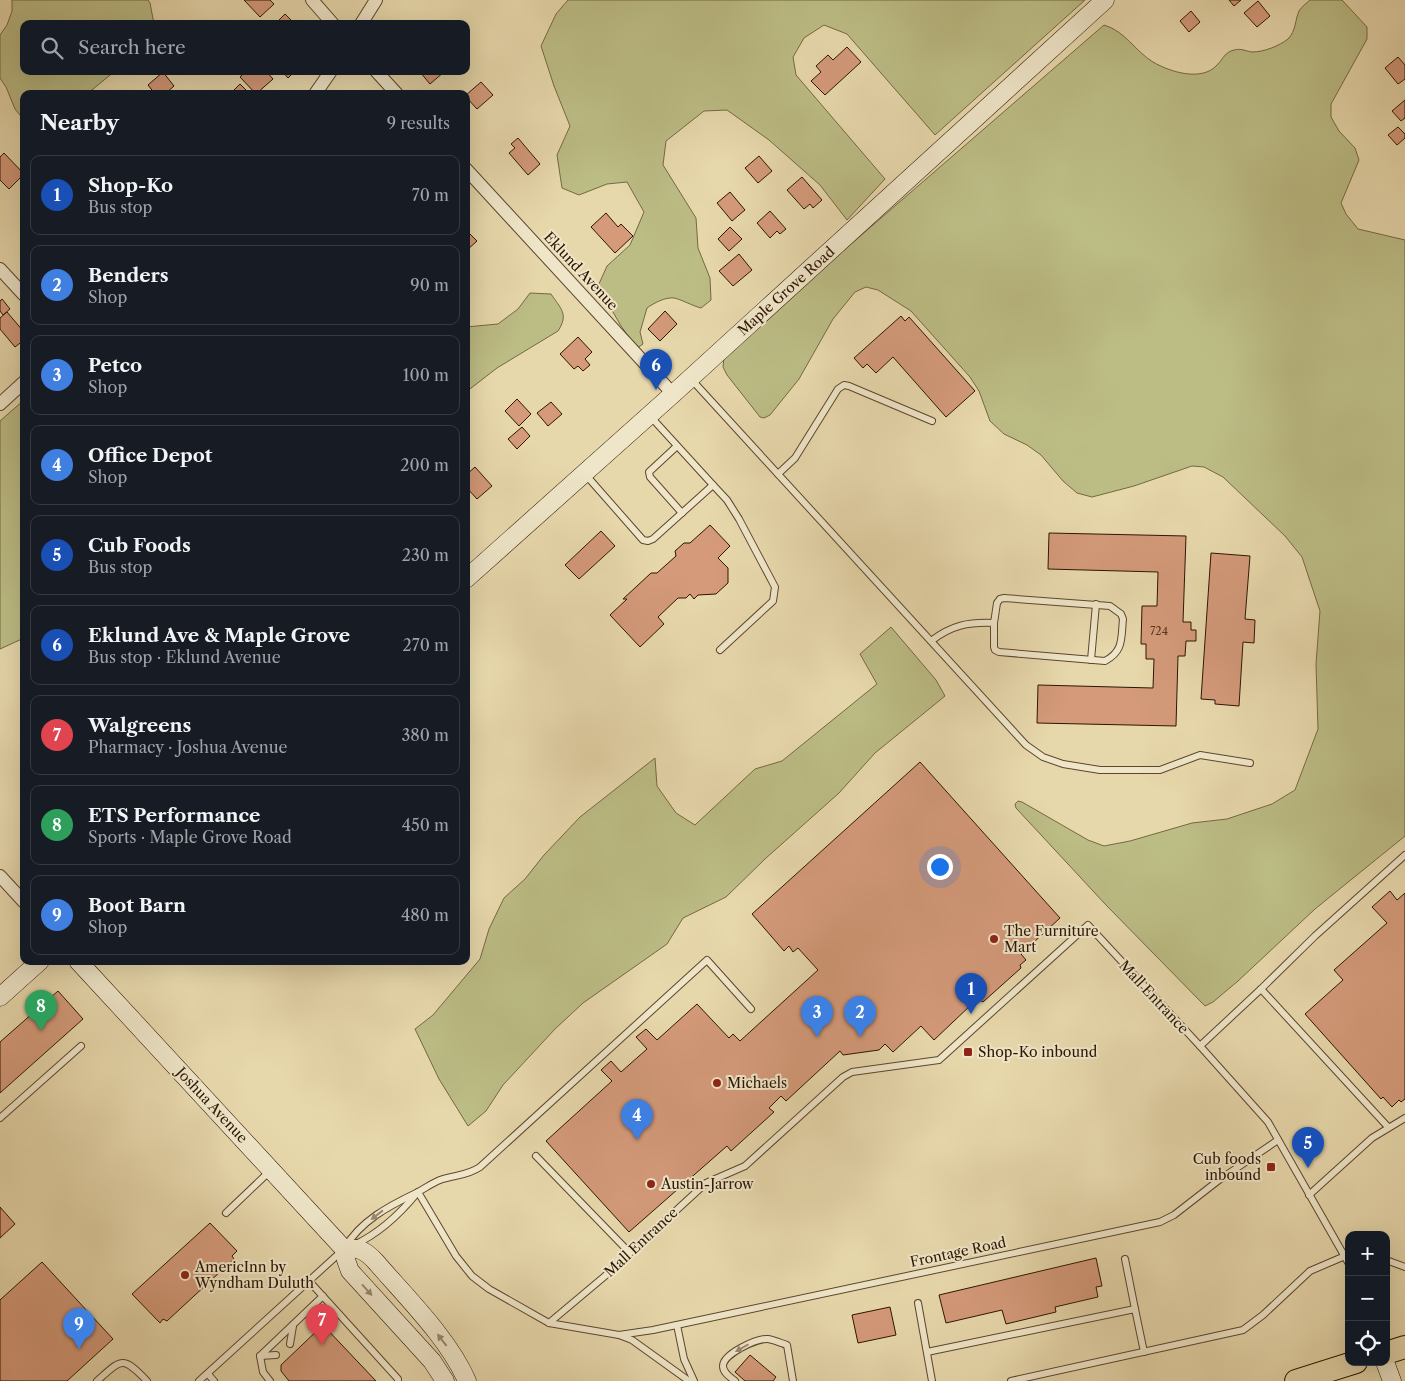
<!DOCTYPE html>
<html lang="en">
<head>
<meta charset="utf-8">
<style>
	:root { --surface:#171b24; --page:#20242c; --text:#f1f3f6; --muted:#9ea1a6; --line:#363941; --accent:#8c9099 }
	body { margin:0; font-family:"Libre Caslon Text",serif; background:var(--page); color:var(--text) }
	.controls { position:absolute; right:15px; bottom:15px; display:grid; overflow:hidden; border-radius:10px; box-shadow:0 5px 20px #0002 }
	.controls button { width:45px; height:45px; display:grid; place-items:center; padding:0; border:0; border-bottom:1px solid var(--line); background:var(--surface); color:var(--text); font:25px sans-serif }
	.you { position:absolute; left:939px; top:866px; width:18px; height:18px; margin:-12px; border:4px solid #fff; border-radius:50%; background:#1a73e8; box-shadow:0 0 0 8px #1a73e833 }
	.badge { display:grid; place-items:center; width:32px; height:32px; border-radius:50%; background:var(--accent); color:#fff; font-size:16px; font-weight:700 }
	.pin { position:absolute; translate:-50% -41px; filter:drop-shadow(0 1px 2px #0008) }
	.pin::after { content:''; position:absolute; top:26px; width:18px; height:15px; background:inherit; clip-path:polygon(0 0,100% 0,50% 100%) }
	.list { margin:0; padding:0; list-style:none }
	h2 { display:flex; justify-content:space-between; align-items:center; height:65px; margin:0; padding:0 20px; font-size:21px }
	h2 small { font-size:16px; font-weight:400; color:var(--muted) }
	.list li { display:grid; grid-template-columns:32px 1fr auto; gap:15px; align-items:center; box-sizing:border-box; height:80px; margin:0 10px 10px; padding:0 10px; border:1px solid var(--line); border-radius:10px }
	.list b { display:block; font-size:19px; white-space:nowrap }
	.list p { margin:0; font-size:16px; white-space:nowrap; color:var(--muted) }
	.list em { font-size:16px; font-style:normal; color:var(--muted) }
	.icon { flex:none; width:28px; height:28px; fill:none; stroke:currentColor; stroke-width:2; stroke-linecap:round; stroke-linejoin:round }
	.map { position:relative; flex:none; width:1405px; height:1381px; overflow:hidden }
	.search { position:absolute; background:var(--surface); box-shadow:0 5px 20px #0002; left:20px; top:20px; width:450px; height:55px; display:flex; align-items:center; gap:12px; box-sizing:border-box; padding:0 18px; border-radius:10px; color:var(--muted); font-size:19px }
	.panel { position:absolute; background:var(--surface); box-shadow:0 5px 20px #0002; left:20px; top:90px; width:450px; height:875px; border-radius:10px }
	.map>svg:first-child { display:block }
	.green { fill:#bcbc85; stroke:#746843 }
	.building { fill:#d49a7a; stroke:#2d1501 }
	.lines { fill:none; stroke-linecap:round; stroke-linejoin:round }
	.lane-casing { stroke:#5c462c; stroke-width:8 }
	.street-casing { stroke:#5c462c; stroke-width:14 }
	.secondary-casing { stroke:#2d1501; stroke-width:19 }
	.highway-casing { stroke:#2d1501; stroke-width:24 }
	.lane { stroke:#efe6c9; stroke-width:6 }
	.street { stroke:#efe6c9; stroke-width:12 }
	.secondary { stroke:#efe6c9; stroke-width:18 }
	.highway { stroke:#e7d8ac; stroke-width:22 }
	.oneway { fill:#98886f }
	.poi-dot { fill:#8f2418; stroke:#efe6c9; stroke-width:2 }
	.labels { text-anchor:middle; stroke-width:4; stroke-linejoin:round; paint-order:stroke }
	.number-label { font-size:11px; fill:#57361f }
	.street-label { font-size:14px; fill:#2d1501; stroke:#efe6c9 }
	.poi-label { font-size:14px; fill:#2d1501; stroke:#efe6c9; text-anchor:start }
</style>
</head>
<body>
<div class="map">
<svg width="1405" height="1381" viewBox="0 0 1405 1381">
	<rect width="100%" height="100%" fill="#e7d8ac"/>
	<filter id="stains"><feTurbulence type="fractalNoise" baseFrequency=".004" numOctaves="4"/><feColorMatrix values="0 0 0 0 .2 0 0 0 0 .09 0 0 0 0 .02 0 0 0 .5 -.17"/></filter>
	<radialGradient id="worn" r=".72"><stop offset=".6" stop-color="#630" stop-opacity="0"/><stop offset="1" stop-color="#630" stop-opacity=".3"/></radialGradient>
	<!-- green -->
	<g class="green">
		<path d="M12 0H148L150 3 154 24H24V71H115L87 94H24V120L15 109 6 87 0 78V35L7 25 12 11Z"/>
		<path d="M568 0H1085L935 135 847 34 824 25 804 38 793 57 796 75 885 179 847 220 820 185 769 140 727 110 704 111 666 141 663 165 696 218 698 248 710 278 711 300 701 308C693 306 680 299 674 298 665 297 654 303 647 308L640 332 643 344 637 348 621 326 598 286 607 266 630 245 644 212 627 182 607 184 579 195 562 188 557 155 570 126 554 86 541 46 556 14Z"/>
		<path d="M1310 0H1342L1367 27V39L1331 104V117L1339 131 1355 148 1359 160 1341 203 1346 214 1358 229 1405 240V836L1315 909 1238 981 1213 1002 1205 1006 1106 905 1016 808 1015 804 1018 801 1022 802 1088 840 1104 846 1130 841 1192 823 1227 819 1272 804 1295 790 1318 729 1316 664 1320 611 1302 557 1285 536 1223 477 1204 467 1192 466 1134 486 1092 497 1077 493 1063 481 1041 455 1027 445 1004 434 990 421 979 391 970 377 911 311 878 290 866 287 855 292 833 319 799 379 770 415 764 418 760 417 727 375 723 367 724 358 836 257 1104 25C1125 31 1135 51 1153 62 1170 72 1202 82 1217 65 1223 59 1225 52 1234 50 1241 48 1245 51 1252 52 1264 52 1279 46 1288 39 1296 31 1295 20 1299 11 1302 6 1307 3 1310 0Z"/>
		<path d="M530 293 551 294C561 309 569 314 558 331L497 368 466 392V327L498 324 518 309Z"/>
		<path d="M24 400V638L0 649V421Z"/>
		<path d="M891 627 936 680 945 696 875 753 839 793 765 859 726 897 683 918 667 944 583 1003 555 1029 503 1085 486 1111 468 1126 439 1079 415 1029 433 1015 480 959 489 929 504 898 525 879 544 855 580 817 655 758 657 786 676 813 695 825 755 769 782 761 877 684 860 654Z"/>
	</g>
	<!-- building -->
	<g class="building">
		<path d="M244 0H270L274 4 260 17Z"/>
		<path d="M1229 0H1241L1234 6Z"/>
		<path d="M1258 1 1270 16 1257 27 1244 13Z"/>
		<path d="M1191 11 1200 22 1189 32 1180 21Z"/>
		<path d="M285 14 295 24H275Z"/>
		<path d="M847 47 861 62 825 95 811 81 821 72 816 66 828 55 833 60Z"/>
		<path d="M1398 57 1405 65V79L1398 84 1385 68Z"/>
		<path d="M246 71H266L273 79 256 94 240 77Z"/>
		<path d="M282 71H295L288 78Z"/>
		<path d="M421 71H444V72L430 84 420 72Z"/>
		<path d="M163 72 174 86 165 94H155L148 85Z"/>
		<path d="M481 82 493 95 477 109 466 97V95Z"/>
		<path d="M240 84 250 94H233L232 92Z"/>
		<path d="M1405 100V118L1401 121 1392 111Z"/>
		<path d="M1398 127 1405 134V138L1397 145 1388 135Z"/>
		<path d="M518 138 540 164 528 175 509 153 515 148 511 144Z"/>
		<path d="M4 153 24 174 9 189 0 180V157Z"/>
		<path d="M759 156 772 171 758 183 745 168Z"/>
		<path d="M802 177 822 200 813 208 810 204 804 209 787 190Z"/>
		<path d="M730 192 745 210 732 221 717 203Z"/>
		<path d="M770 211 786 229 780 234 777 231 770 238 757 223Z"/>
		<path d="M606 213 618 227 621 224 633 236 615 253 591 227Z"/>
		<path d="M730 227 742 239 729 251 718 239Z"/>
		<path d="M466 230 477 241 466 251Z"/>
		<path d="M739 254 752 270 733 286 719 271Z"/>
		<path d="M2 299 10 309 3 315 0 311V301Z"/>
		<path d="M665 311 677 324 660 341 648 329Z"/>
		<path d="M7 312 24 332V340L15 347 0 329V318Z"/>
		<path d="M901 316 905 321 909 317 975 391 946 417 893 357 876 373 867 364 863 368 854 358Z"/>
		<path d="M578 337 592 352 585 359 590 365 583 371 578 366 574 369 560 354Z"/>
		<path d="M517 399 531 414 519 426 505 411Z"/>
		<path d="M551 402 562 414 548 426 537 413Z"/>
		<path d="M522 427 530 436 517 449 508 439Z"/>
		<path d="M475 467 492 486 477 499 466 487V475Z"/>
		<path d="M710 525 730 546 718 558 728 568V583L716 594 698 595 694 599 690 594 686 598H678L658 617 664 624 640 647 610 615 627 599H623L651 573H657L676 556 675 551 684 543H690Z"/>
		<path d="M601 531 615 546 579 579 565 565Z"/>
		<path d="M1049 533 1186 536 1183 622H1191V630H1196V641H1186L1185 656H1178L1176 726 1037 723 1038 685 1153 688 1154 659H1146V644H1141L1142 606H1157L1158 572 1048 569Z"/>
		<path d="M1211 553 1250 556 1245 619 1255 620 1254 643 1243 642 1239 706 1215 704V700L1201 699Z"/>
		<path d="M920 762 1060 918 1021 954 1026 960 1020 965 1021 968 983 1002 980 1000 975 1006 972 1004 934 1040 921 1026 893 1052 885 1044 879 1050 843 1055 840 1051 786 1101 781 1096 769 1108 774 1112 731 1151 727 1146 629 1232 546 1141 612 1081 601 1070 611 1061 621 1072 647 1049 636 1037 646 1029 657 1040 697 1004 729 1038 733 1034 740 1041 818 970 798 948 793 952 789 946 784 951 752 914Z"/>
		<path d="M1390 891 1397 900 1405 893V1099L1401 1102 1399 1100 1392 1107 1383 1097 1381 1099 1305 1014 1343 980 1334 970 1387 923 1372 907Z"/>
		<path d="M58 991 83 1019 0 1093V1042Z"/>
		<path d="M0 1207 15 1224 0 1238Z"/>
		<path d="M210 1223 237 1251 232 1256 234 1259 167 1321 163 1319 160 1323 132 1294Z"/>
		<path d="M1096 1258 1102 1286 1096 1287 1098 1297 1055 1307 1056 1312 1006 1324 1002 1310 946 1323 939 1295Z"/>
		<path d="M42 1262 113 1339 67 1381H0V1300Z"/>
		<path d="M890 1307 896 1335 858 1343 852 1315Z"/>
		<path d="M323 1325 376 1381H289L281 1371V1365Z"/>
		<path d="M750 1355 776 1377 773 1381H745L735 1372Z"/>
	</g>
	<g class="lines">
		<!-- lane casing -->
		<g class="lane-casing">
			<g id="lane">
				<path d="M691 379 1026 745 1043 757 1063 764 1100 770H1160L1200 755 1250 763"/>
				<path d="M677 446 649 472 650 477 682 513"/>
				<path d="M585 474 643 540 648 541 653 539 713 485 650 416"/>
				<path d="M778 474 795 458 838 389 844 385 849 386 932 421"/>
				<path d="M713 485 727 500 739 519 775 587 773 601 720 650"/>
				<path d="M931 641C952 625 968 622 994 623V647L995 650 999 652 1105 661C1124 651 1121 638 1123 619L1121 614 1110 606 1004 598 1000 599 997 603 994 623"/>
				<path d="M1091 660 1096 604"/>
				<path d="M1261 989 1388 1127"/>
				<path d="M1200 1046 1261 989 1315 936 1405 855"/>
				<path d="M0 1118 81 1046"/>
				<path d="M536 1156 629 1252"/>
				<path d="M418 1192 456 1256 472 1276 489 1289 549 1323 619 1335 632 1340 689 1381"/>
				<path d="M1309 1195 1372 1138 1405 1118"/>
				<path d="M226 1213 271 1170"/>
				<path d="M354 1245C380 1233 399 1215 417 1193"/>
				<path d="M1125 1259 1135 1309"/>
				<path d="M1386 1260 1405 1267"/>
				<path d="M309 1281 398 1379V1381"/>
				<path d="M918 1303 932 1381"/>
				<path d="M549 1323 605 1276 706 1183 745 1166 843 1077 852 1072 939 1060 1088 925 1200 1046 1268 1122 1349 1264"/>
				<path d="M677 1325 684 1359 694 1381"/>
				<path d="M619 1335 653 1330 1160 1222 1174 1215 1219 1180 1278 1140"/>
				<path d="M290 1344 293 1326"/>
				<path d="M927 1352 1135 1309 1144 1352"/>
				<path d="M260 1356 276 1355"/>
				<path d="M208 1374 214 1381"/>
				<path d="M97 1381C122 1359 122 1355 147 1381"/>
				<path d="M199 1381 344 1249C360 1221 389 1206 416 1193 424 1189 432 1183 440 1180 454 1175 467 1176 480 1167L707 960 751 1009"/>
				<path d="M270 1381 263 1372 260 1356 323 1296"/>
				<path d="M735 1381C730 1377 723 1373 723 1366 723 1354 757 1338 768 1339 774 1340 781 1343 787 1345L793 1381"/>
				<path d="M1011 1381 1243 1330 1263 1315 1310 1271 1345 1256"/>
			</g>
		</g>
		<!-- street casing -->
		<g class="street-casing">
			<g id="street">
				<path d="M312 0 333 24"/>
				<path d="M361 24 376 0"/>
				<path d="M376 71 397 94"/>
				<path d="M315 94 331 71"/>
				<path d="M466 169 673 394"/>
				<path d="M0 269 24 295"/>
				<path d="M0 404 24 382"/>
				<path d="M0 876 24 902"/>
			</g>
		</g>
		<!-- secondary casing -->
		<g class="secondary-casing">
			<g id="secondary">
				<path d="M466 579 673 394 1105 0"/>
				<path d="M78 961 344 1249 346 1260 350 1271 432 1361 445 1381"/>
				<path d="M0 997 40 961"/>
				<path d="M344 1249C359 1247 366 1251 376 1262 406 1297 449 1339 467 1381"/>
				<path d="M1385 1362 1392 1381"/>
			</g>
		</g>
		<!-- highway casing -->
		<g class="highway-casing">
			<g id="highway">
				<path d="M1386 1353 1405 1347"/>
				<path d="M1296 1381 1356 1362"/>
			</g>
		</g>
		<!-- lane -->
		<use href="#lane" class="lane"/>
		<!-- street -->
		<use href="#street" class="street"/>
		<!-- secondary -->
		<use href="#secondary" class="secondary"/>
		<!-- highway -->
		<use href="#highway" class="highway"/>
	</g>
	<!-- one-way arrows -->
	<defs><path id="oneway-solid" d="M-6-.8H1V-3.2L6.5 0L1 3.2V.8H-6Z" transform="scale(1.25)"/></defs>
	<g class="oneway">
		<use href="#oneway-solid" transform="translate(377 1215) rotate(142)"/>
		<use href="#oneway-solid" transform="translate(367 1290) rotate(48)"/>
		<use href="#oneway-solid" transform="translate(442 1340) rotate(-128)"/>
		<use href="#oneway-solid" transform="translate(742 1348) rotate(150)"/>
	</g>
	<!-- markers -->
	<g class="poi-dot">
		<circle cx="994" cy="939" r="5"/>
		<rect x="963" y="1047" width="10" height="10" rx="2.5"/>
		<circle cx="717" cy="1083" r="5"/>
		<rect x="1266" y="1162" width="10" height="10" rx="2.5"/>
		<circle cx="651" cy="1184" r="5"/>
		<circle cx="185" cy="1275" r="5"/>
	</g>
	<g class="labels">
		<!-- number labels -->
		<g class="number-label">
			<text x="1159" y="635">724</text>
		</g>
		<!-- street labels -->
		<g class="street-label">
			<text transform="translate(581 271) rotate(47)" y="5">Eklund Avenue</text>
			<text transform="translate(786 291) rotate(-42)" y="5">Maple Grove Road</text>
			<text transform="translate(1154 997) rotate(47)" y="5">Mall Entrance</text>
			<text transform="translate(212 1105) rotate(47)" y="5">Joshua Avenue</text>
			<text transform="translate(641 1242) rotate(-43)" y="5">Mall Entrance</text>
			<text transform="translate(958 1252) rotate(-12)" y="5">Frontage Road</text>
		</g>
		<!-- poi labels -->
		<g class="poi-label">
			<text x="1004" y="936">The Furniture<tspan x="1004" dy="16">Mart</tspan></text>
			<text x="978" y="1057">Shop-Ko inbound</text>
			<text x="727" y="1088">Michaels</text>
			<text x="1261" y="1164" text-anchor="end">Cub foods<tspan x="1261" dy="16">inbound</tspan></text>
			<text x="661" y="1189">Austin-Jarrow</text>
			<text x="195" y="1272">AmericInn by<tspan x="195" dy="16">Wyndham Duluth</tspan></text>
		</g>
	</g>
	<rect width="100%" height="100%" filter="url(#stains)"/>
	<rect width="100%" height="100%" fill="url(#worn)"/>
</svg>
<div class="controls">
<button>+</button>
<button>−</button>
<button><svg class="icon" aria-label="locate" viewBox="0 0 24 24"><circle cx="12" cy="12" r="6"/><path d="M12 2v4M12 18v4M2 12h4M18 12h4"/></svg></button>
</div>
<div class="you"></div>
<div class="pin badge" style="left:971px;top:1014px;background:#1a4fb4">1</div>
<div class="pin badge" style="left:860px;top:1037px;background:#3f7fe0">2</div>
<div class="pin badge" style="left:817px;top:1037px;background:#3f7fe0">3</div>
<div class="pin badge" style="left:637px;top:1140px;background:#3f7fe0">4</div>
<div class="pin badge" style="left:1308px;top:1168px;background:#1a4fb4">5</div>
<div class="pin badge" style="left:656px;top:390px;background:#1a4fb4">6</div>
<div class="pin badge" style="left:322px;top:1345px;background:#e0444e">7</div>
<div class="pin badge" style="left:41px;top:1031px;background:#2e9e5b">8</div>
<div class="pin badge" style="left:79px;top:1349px;background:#3f7fe0">9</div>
<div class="search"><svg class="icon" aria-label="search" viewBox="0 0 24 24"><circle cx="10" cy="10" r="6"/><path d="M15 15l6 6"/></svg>Search here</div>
<section class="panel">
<h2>Nearby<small>9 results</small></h2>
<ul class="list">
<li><span class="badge" style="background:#1a4fb4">1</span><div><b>Shop-Ko</b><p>Bus stop</p></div><em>70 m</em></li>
<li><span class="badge" style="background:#3f7fe0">2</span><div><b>Benders</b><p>Shop</p></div><em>90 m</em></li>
<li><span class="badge" style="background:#3f7fe0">3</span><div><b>Petco</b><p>Shop</p></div><em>100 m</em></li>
<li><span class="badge" style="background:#3f7fe0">4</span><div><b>Office Depot</b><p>Shop</p></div><em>200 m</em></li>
<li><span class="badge" style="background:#1a4fb4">5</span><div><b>Cub Foods</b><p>Bus stop</p></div><em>230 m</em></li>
<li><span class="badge" style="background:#1a4fb4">6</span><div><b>Eklund Ave &amp; Maple Grove</b><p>Bus stop · Eklund Avenue</p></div><em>270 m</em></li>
<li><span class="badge" style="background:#e0444e">7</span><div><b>Walgreens</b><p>Pharmacy · Joshua Avenue</p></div><em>380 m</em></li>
<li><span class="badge" style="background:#2e9e5b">8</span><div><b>ETS Performance</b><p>Sports · Maple Grove Road</p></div><em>450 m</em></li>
<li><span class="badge" style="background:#3f7fe0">9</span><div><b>Boot Barn</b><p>Shop</p></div><em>480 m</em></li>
</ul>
</section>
</div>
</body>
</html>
